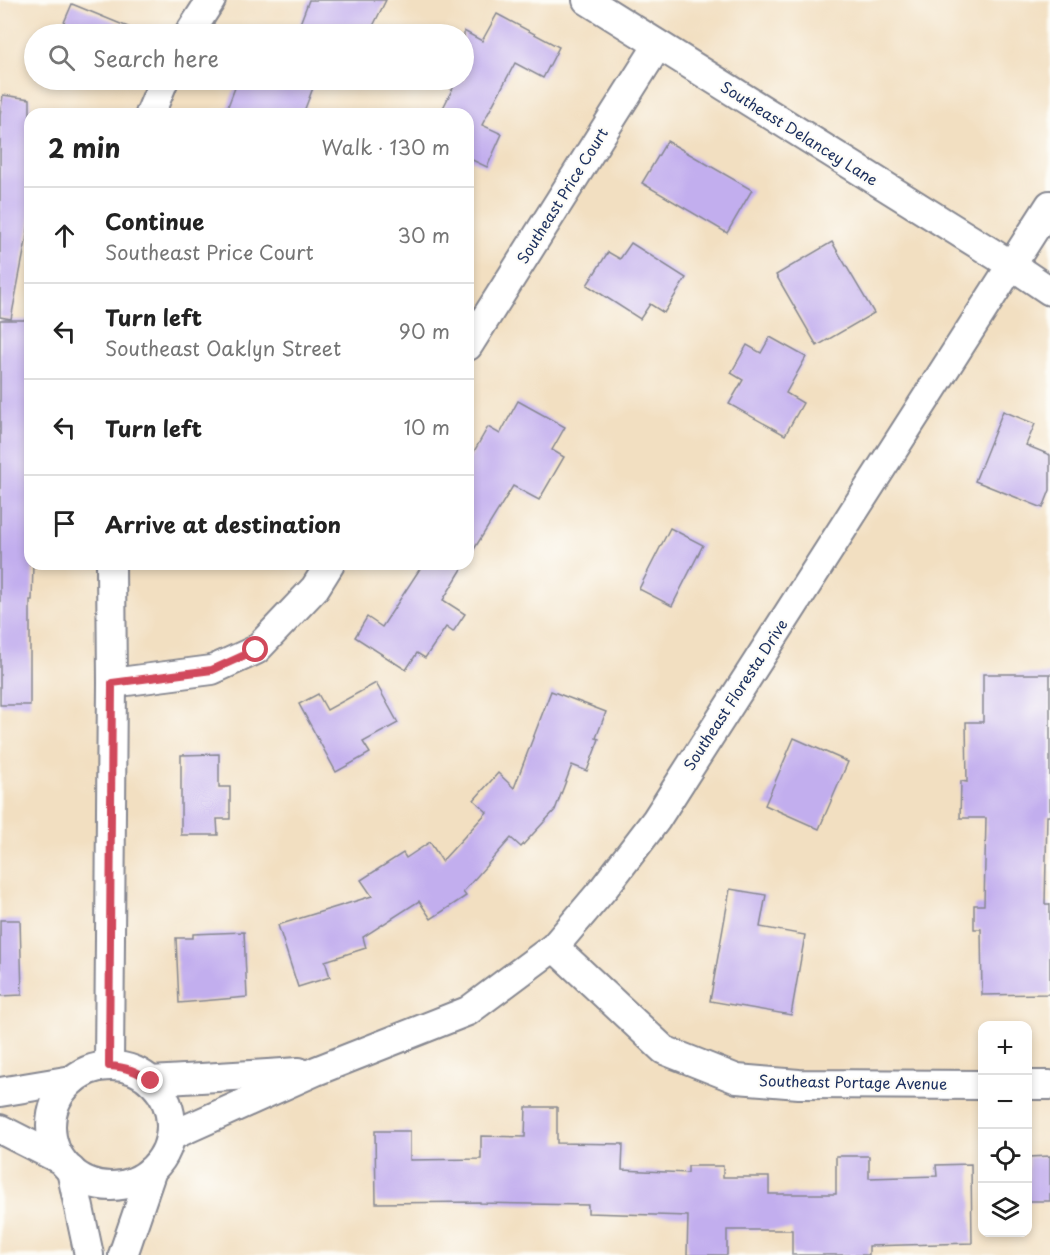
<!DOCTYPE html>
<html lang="en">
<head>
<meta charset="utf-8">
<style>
	:root { --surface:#fff; --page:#f6f6f6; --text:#222; --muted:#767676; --line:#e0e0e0 }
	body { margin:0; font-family:"Playpen Sans",sans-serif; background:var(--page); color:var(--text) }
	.controls { position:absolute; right:18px; bottom:18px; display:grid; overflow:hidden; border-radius:12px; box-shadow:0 3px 9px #0003 }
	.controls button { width:54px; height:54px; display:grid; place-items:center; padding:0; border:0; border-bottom:2px solid var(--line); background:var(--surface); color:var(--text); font:30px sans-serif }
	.stop { position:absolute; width:18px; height:18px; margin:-14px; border:4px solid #d1495b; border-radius:50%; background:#fff }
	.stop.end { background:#d1495b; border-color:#fff; box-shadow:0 2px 6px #0008 }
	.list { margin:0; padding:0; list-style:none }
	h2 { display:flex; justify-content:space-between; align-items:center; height:78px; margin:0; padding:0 24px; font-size:26px }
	h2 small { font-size:20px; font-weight:400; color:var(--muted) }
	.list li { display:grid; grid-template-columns:39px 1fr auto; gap:18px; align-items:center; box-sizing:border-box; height:96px; padding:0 24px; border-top:2px solid var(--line) }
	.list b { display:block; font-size:22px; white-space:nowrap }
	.list p { margin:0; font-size:20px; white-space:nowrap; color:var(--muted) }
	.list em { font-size:20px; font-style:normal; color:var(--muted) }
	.icon { flex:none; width:33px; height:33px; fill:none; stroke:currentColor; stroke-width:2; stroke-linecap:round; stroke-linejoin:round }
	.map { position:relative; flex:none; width:1050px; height:1255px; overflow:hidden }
	.search { position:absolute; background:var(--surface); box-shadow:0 3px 9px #0003; left:24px; top:24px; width:450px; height:66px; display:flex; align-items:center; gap:15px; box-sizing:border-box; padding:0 21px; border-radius:33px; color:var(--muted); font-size:22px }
	.panel { position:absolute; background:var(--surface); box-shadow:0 3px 9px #0003; left:24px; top:108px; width:450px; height:462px; border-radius:18px }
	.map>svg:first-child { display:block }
	.building { fill:#c2aeee }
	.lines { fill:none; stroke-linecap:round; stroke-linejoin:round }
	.minor-casing { stroke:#868790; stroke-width:32 }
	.minor { stroke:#fff; stroke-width:28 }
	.route { stroke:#d1495b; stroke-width:8 }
	.labels { text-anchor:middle; stroke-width:4.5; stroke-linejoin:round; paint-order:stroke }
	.street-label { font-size:15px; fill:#1b2f5e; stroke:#fdfcf7 }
</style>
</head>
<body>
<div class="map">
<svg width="1050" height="1255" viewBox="0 0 1050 1255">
	<rect width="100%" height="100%" fill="#fdfcf7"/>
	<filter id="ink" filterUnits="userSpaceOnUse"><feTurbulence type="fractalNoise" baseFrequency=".0167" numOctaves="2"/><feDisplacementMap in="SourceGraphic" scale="12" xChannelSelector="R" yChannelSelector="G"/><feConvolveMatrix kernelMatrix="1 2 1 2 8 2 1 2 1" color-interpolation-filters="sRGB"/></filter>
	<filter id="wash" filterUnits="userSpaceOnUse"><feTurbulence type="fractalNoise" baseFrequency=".008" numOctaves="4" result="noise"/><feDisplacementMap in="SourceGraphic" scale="24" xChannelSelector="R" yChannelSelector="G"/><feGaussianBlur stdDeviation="1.35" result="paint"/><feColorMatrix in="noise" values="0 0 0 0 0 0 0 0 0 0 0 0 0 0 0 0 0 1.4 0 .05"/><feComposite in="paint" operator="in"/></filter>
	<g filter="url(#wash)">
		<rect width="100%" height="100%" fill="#f2dfc1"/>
		<g id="blocks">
			<!-- building -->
			<g class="building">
				<path d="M309 0H386L369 34H296Z"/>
				<path d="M72 4 145 34H59Z"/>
				<path d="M497 14 559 47 543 78 515 63 482 125 502 134 487 167 468 158V114H440L457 80H464V31L482 41Z"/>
				<path d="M238 80H316L303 114H225Z"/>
				<path d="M3 95 30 99V220L11 319 0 317V115Z"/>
				<path d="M667 141 752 190 727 233 642 183Z"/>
				<path d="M832 242 874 313 817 346 776 275Z"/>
				<path d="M631 243 686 278 664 313 650 304 640 319 587 285 608 252 620 259Z"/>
				<path d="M0 320H30V564H33L32 600H30V705H0Z"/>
				<path d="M770 337 806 357 786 393 803 403 785 435 729 404 743 380 731 373 747 345 761 353Z"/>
				<path d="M518 401 565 427 552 450 564 457 539 500 513 486 468 559V462L488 427 500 434Z"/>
				<path d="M1003 411 1035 424 1026 445 1050 455V490L1043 508 975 481Z"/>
				<path d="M670 528 703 545 672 606 639 589Z"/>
				<path d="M423 564H465L443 600 465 614 453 632 446 627 425 658 417 653 406 670 355 637 367 617 382 627Z"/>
				<path d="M983 674H1050V816H1047L1045 904H1050V994L982 995 981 929H974V905H984L986 818H960L961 781 967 782 966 722H983Z"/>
				<path d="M376 683 398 723 363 742 370 753 336 772 299 704 318 694 327 710Z"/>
				<path d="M551 691 606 712 596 738 599 739 587 771 572 765 555 810 521 847 511 838 463 892 466 896 431 919 419 901 363 937 366 948 325 961 330 977 298 987 278 925 372 896 361 880 403 853 406 858 430 842 442 861 487 812 474 800 498 773 514 788Z"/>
				<path d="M794 738 848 762 819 829 765 805Z"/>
				<path d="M219 754V787H230V819H217L218 835H181V755Z"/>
				<path d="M730 889 766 895 760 927 805 935 791 1015 710 1001Z"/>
				<path d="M0 920H20L22 995 0 996Z"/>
				<path d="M244 932 247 997 179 1003 176 938H193V934Z"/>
				<path d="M526 1107H557V1143L623 1144 622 1170 688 1173V1166H723V1177H769V1194H836V1156H869V1178L937 1176 936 1165 971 1164 972 1243 869 1246V1255H792V1230H727V1255H687L688 1216 588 1213V1205L480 1203V1202L376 1203 375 1131H410V1160L481 1159V1136L525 1137Z"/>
				<path d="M1050 1156V1201H1028V1157Z"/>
			</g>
		</g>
	</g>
	<g filter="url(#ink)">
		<use href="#blocks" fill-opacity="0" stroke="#868790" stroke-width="1.5"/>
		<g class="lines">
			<!-- minor casing -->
			<g class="minor-casing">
				<g id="minor">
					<path d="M587 0 1013 266 1050 291"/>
					<path d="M189 34 211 0"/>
					<path d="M150 114 164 80"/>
					<path d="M468 346 658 45"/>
					<path d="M112 683 212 670 256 650 315 588 330 564"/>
					<path d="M554 947 664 1050 737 1079 799 1084 982 1085"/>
					<path d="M109 1066 112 683 111 564"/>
					<circle cx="111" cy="1126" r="60"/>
					<path d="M151 1081 299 1072"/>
					<path d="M1028 1085H1050"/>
					<path d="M0 1092 72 1080"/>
					<path d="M0 1129 61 1160"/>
					<path d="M171 1136 316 1071 468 1011 554 947 604 888 656 820 1050 205"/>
					<path d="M71 1170 89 1255"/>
					<path d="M123 1255 152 1170"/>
				</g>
			</g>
			<!-- minor -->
			<use href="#minor" class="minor"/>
		</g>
	</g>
	<g class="lines" filter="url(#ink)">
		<!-- route -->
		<path class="route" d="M151 1081C137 1071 126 1067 109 1066L112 683 212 670 256 650"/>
	</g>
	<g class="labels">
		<!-- street labels -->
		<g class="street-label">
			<text transform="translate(799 134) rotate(32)" y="5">Southeast Delancey Lane</text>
			<text transform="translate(563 196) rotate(-58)" y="5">Southeast Price Court</text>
			<text transform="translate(736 695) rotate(-57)" y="5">Southeast Floresta Drive</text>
			<text transform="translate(853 1083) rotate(1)" y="5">Southeast Portage Avenue</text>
		</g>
	</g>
</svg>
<div class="controls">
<button>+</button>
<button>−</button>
<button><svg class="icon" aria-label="locate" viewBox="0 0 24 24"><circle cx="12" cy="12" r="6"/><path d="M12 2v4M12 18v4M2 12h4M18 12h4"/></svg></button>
<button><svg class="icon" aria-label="layers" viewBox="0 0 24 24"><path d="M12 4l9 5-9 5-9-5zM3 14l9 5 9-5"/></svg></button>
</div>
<div class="stop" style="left:256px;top:650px"></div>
<div class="stop end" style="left:151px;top:1081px"></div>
<div class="search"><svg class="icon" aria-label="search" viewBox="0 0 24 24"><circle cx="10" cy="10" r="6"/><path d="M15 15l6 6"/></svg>Search here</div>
<section class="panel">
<h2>2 min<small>Walk · 130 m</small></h2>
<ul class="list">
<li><svg class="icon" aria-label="ahead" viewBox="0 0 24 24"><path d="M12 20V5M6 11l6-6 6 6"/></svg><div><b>Continue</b><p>Southeast Price Court</p></div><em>30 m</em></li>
<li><svg class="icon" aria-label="left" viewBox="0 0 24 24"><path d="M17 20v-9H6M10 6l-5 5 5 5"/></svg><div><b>Turn left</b><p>Southeast Oaklyn Street</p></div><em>90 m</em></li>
<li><svg class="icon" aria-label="left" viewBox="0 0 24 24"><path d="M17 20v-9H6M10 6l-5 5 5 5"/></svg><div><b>Turn left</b></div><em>10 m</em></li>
<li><svg class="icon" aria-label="arrive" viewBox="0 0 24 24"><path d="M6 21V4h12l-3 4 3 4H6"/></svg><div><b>Arrive at destination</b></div></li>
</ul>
</section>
</div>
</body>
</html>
